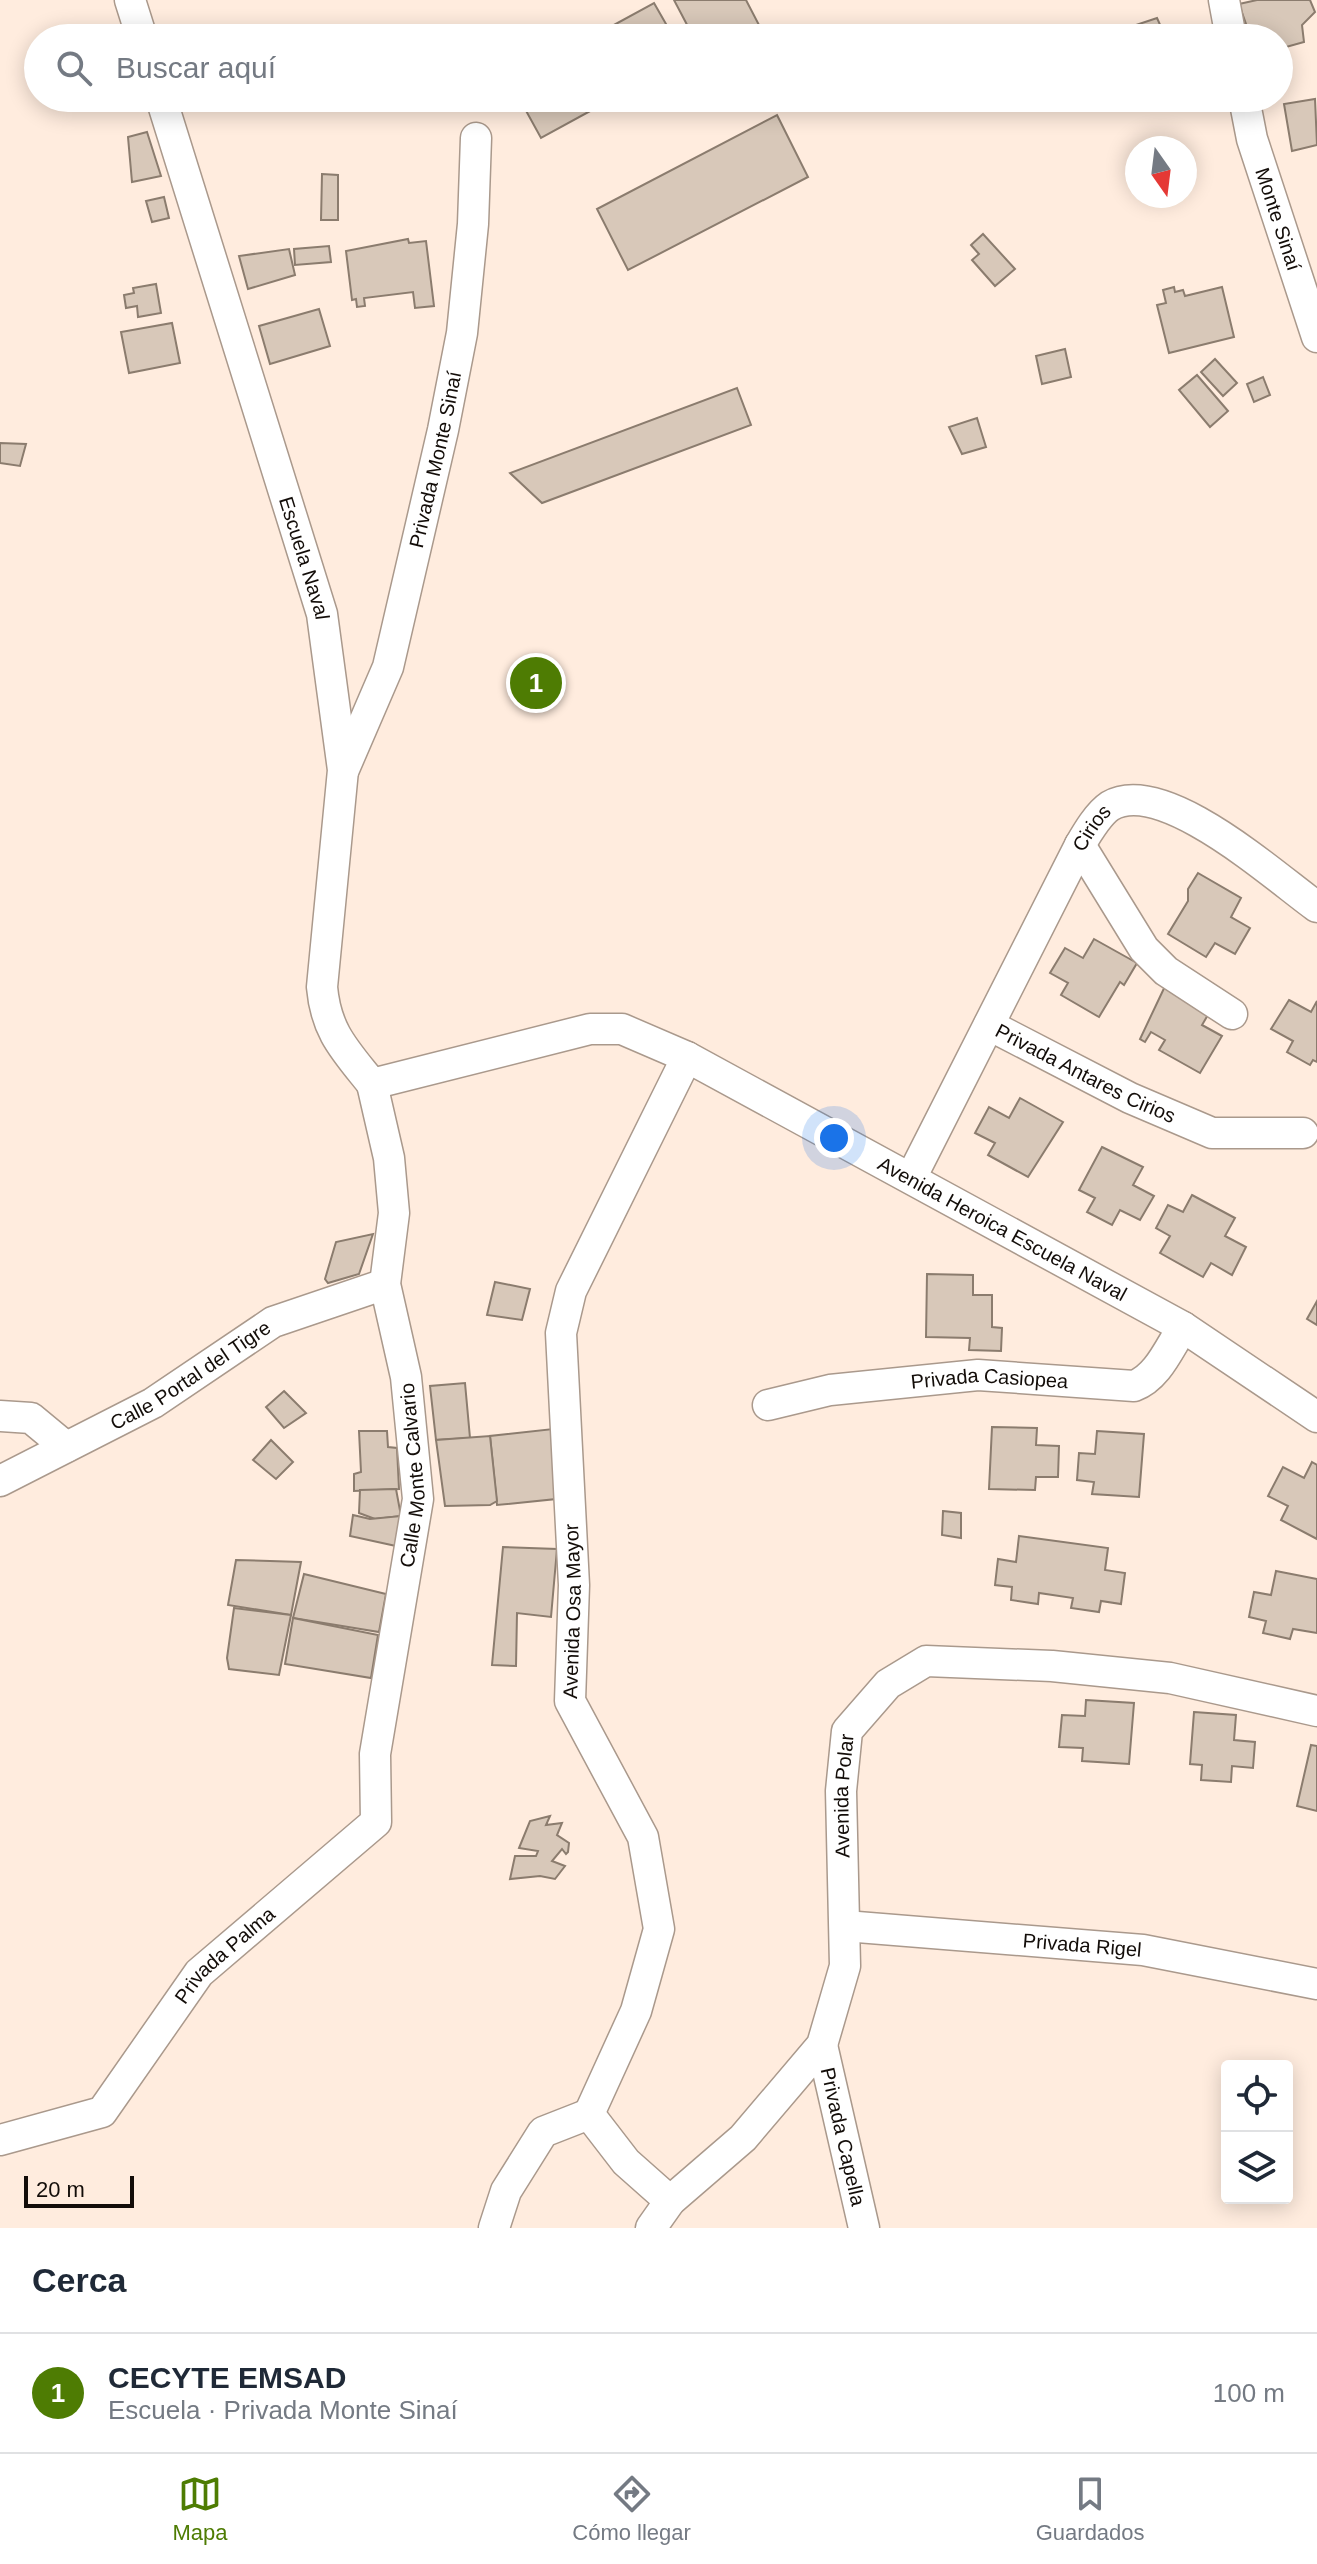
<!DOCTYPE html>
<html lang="es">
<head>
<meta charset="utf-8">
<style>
	:root { --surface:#fff; --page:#f2f2f3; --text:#1f2937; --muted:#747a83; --line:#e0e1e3; --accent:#4e7c03 }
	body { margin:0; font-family:Arial,sans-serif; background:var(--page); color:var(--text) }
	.controls { position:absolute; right:24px; bottom:24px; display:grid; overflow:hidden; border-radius:8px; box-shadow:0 4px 20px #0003 }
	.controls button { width:72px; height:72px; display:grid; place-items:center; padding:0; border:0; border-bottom:2px solid var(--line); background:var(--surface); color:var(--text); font:40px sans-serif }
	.compass { position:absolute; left:1125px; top:136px; width:72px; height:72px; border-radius:50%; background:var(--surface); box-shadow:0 4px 20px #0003; rotate:166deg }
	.scale { position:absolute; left:24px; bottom:20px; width:110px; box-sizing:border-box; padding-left:8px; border:4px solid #130d09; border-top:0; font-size:22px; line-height:28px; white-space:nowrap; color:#130d09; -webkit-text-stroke:6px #ffecde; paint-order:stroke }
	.you { position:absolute; left:834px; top:1138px; width:28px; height:28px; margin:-20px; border:6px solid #fff; border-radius:50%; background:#1a73e8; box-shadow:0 0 0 12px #1a73e833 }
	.badge { display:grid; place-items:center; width:52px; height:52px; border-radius:50%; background:var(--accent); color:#fff; font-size:26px; font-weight:700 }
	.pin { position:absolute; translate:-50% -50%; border:4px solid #fff; box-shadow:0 2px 8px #0006 }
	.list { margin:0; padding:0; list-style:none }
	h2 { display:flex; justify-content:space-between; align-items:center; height:104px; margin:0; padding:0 32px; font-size:34px }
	h2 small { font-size:26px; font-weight:400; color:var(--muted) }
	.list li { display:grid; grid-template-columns:52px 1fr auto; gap:24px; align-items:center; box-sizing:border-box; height:120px; padding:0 32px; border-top:2px solid var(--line) }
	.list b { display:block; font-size:30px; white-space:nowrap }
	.list p { margin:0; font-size:26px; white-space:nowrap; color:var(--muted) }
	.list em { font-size:26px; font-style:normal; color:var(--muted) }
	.icon { flex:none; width:44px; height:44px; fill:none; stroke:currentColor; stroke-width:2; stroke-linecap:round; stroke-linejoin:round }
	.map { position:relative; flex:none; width:1317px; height:2228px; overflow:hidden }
	.search { position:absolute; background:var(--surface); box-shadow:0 4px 20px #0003; left:24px; right:24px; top:24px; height:88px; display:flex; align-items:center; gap:20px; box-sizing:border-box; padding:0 28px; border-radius:44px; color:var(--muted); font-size:30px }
	.sheet { height:224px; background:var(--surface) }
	nav { display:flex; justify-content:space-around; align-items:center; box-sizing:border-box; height:112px; border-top:2px solid var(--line); background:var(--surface); font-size:22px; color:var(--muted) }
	nav a { display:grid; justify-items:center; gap:4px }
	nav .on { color:var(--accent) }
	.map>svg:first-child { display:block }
	.building { fill:#d8c8b9; stroke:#8b7c6e; stroke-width:2 }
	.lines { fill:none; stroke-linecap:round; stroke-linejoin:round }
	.street-casing { stroke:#aa998c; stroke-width:33 }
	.street { stroke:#fff; stroke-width:30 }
	.labels { text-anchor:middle; stroke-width:6; stroke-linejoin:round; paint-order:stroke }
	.street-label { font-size:20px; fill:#130d09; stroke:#ffecde }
</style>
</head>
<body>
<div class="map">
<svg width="1317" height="2228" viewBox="0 0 1317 2228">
	<rect width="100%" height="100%" fill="#ffecde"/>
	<!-- building -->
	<g class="building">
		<path d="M674 0H746L759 25 734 38H694Z"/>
		<path d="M1257 0H1310L1315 12 1302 25 1304 42 1279 49V38H1251L1239 4Z"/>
		<path d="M654 3 674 38H590Z"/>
		<path d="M1157 18 1166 38H1097Z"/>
		<path d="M519 98H614L541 138Z"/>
		<path d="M1315 99 1317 145 1292 151 1284 104Z"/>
		<path d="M777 115 808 177 628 270 597 209Z"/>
		<path d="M147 132 161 176 132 182 128 137Z"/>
		<path d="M322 174 338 175V220H321Z"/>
		<path d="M164 197 169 218 152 222 146 201Z"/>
		<path d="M983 234 1015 269 995 286 972 260 979 254 971 245Z"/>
		<path d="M408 239 409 243 426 241 434 306 415 308 413 292 364 298 365 306 357 307 356 299 352 300 346 251Z"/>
		<path d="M329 246 331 262 295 265 294 249Z"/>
		<path d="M289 249 295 275 248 289 239 256Z"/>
		<path d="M156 284 161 313 138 317 137 306 126 308 124 295 134 293 133 288Z"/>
		<path d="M1174 287 1175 292 1183 290 1185 296 1222 287 1234 337 1169 353 1157 305 1166 303 1163 290Z"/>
		<path d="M319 309 330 346 270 364 259 326Z"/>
		<path d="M172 323 180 363 129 373 121 332Z"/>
		<path d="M1065 349 1071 377 1042 384 1036 356Z"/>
		<path d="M1215 359 1237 383 1223 396 1201 372Z"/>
		<path d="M1197 375 1228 411 1210 427 1179 390Z"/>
		<path d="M1263 377 1270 395 1254 402 1247 384Z"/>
		<path d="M737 388 751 425 542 503 510 473Z"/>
		<path d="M977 418 986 447 962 454 949 427Z"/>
		<path d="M0 443 26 444 20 466 0 463Z"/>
		<path d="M1198 873 1241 898 1231 917 1250 928 1235 954 1215 943 1206 957 1168 934 1188 901V889Z"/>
		<path d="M1094 939 1137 963 1124 985 1120 982 1099 1017 1061 995 1068 983 1050 973 1065 948 1083 958Z"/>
		<path d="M1167 982 1212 1008 1202 1025 1222 1036 1200 1073 1159 1050 1165 1040 1151 1032 1145 1042 1140 1039Z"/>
		<path d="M1289 1000 1311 1012 1317 1001V1062L1313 1060 1310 1065 1287 1052 1293 1041 1271 1029Z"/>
		<path d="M1020 1098 1063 1122 1028 1177 988 1155 995 1143 975 1133 989 1107 1009 1118Z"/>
		<path d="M1102 1147 1143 1167 1133 1185 1154 1196 1140 1220 1120 1210 1112 1225 1087 1212 1095 1198 1079 1190Z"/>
		<path d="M1192 1195 1235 1218 1225 1236 1246 1247 1232 1275 1211 1263 1203 1277 1160 1253 1170 1236 1156 1228 1168 1205 1183 1212Z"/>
		<path d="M373 1234 359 1274 328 1283 325 1279 336 1242Z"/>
		<path d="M927 1274 973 1275V1295H992V1327L1002 1328 1001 1351 969 1350 970 1338 926 1337Z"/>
		<path d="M495 1282 530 1289 522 1320 487 1315Z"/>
		<path d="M1317 1301V1325L1307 1319Z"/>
		<path d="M465 1383 470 1438 436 1440 430 1386Z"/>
		<path d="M284 1391 306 1413 284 1428 266 1407Z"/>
		<path d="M992 1427 1037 1428 1036 1445 1059 1446 1058 1477H1036L1035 1490 989 1489Z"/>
		<path d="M553 1429 556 1499 497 1505 490 1436Z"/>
		<path d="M359 1431H387L388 1447 397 1448 399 1489 354 1491V1474L361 1472Z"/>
		<path d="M1097 1431 1144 1434 1139 1497 1092 1494 1094 1482 1077 1480 1079 1453 1095 1454Z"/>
		<path d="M490 1436 497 1501 490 1505 445 1506 436 1440Z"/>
		<path d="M271 1440 293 1462 276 1479 253 1460Z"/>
		<path d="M1312 1462 1317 1465V1539L1281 1520 1288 1506 1268 1496 1283 1467 1304 1478Z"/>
		<path d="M396 1489 401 1516 375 1519 359 1513 360 1490Z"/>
		<path d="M943 1511 961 1513V1538L942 1535Z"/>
		<path d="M353 1515 370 1519 401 1516 396 1546 350 1536Z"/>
		<path d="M1019 1536 1108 1548 1105 1570 1125 1573 1121 1604 1101 1601 1099 1612 1071 1608 1073 1598 1039 1593 1038 1604 1011 1600 1012 1587 995 1585 998 1559 1016 1562Z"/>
		<path d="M503 1547 557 1549 551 1617 517 1613 516 1666 492 1665Z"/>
		<path d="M236 1560 301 1562 291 1615 228 1605Z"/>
		<path d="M1276 1571 1317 1579V1633L1293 1629 1290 1639 1263 1633 1266 1621 1249 1617 1254 1592 1271 1595Z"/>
		<path d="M304 1574 386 1594 379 1632 293 1618Z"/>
		<path d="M234 1608 291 1615 279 1675 229 1669 227 1658Z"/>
		<path d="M293 1618 378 1635 371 1678 285 1664Z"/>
		<path d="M1086 1700 1134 1703 1129 1764 1082 1761 1083 1748 1059 1747 1062 1715 1085 1716Z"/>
		<path d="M1194 1712 1236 1715 1234 1740 1255 1742 1253 1768 1232 1766 1231 1782 1201 1780 1202 1765 1190 1764Z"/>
		<path d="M1311 1745 1317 1746V1811L1297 1806Z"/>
		<path d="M550 1816 546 1825 562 1823 557 1835 569 1843 568 1852 566 1854 562 1849 552 1861 565 1866 555 1879 540 1876 510 1879 515 1856H536L538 1851 519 1848 530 1821Z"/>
	</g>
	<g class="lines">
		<!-- street casing -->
		<g class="street-casing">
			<g id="street">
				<path d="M130 0 142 38"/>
				<path d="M1224 0 1231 38"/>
				<path id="s1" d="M161 98 322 614 343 770 322 987C326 1032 345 1050 372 1084L590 1029H622L687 1057 1183 1327 1317 1417"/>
				<path id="s2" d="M1244 98 1252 139 1317 337"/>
				<path id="s3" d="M344 769 388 667 443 430 462 333 473 224 476 138"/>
				<path d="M1080 845 1144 949 1166 971 1232 1014"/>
				<path id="s4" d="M989 1025 1130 1098 1212 1133H1303"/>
				<path id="s5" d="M911 1178 1080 845C1087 833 1098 814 1110 806 1163 775 1275 877 1317 907"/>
				<path id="s6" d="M768 1405 830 1390 978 1375 1134 1386C1158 1377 1169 1348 1183 1327"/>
				<path d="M0 1416 31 1418 66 1447"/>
				<path id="s7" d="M0 1481 153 1403 273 1322 385 1284"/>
				<path id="s8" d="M845 1926 1143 1950 1317 1984"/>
				<path id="s9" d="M822 2045 864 2228"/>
				<path id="s10" d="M589 2114 636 2011 659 1929 643 1837 570 1701 574 1585 561 1333 571 1291 687 1057"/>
				<path d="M589 2114 626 2162 670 2201"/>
				<path id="s11" d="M0 2140 102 2112 199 1973 376 1822 375 1754 418 1499 406 1377 385 1284 394 1213 389 1158 372 1084"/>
				<path d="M494 2228 506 2191 543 2132 589 2114"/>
				<path id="s12" d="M651 2228 670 2201 743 2138 822 2045 845 1966 841 1791 847 1731 888 1684 926 1661 1052 1666 1170 1678 1317 1711"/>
			</g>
		</g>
		<!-- street -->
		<use href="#street" class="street"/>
	</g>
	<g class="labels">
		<!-- street labels -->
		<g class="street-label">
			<text dy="7" stroke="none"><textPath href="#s2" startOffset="126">Monte Sinaí</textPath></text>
			<text dy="7" stroke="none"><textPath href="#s3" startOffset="324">Privada Monte Sinaí</textPath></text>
			<text dy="7" stroke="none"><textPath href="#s1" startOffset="482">Escuela Naval</textPath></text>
			<text dy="7" stroke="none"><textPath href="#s5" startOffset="394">Cirios</textPath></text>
			<text dy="7" stroke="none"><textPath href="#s4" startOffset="108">Privada Antares Cirios</textPath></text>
			<text dy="7" stroke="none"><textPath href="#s1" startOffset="1714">Avenida Heroica Escuela Naval</textPath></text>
			<text dy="7" stroke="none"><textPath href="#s7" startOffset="218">Calle Portal del Tigre</textPath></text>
			<text dy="7" stroke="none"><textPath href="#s6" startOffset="224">Privada Casiopea</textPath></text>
			<text dy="7" stroke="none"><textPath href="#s11" startOffset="858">Calle Monte Calvario</textPath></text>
			<text dy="7" stroke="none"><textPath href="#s10" startOffset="536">Avenida Osa Mayor</textPath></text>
			<text dy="7" stroke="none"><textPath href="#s12" startOffset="504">Avenida Polar</textPath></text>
			<text dy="7" stroke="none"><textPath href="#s8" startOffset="238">Privada Rigel</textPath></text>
			<text dy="7" stroke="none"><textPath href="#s11" startOffset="306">Privada Palma</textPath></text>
			<text dy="7" stroke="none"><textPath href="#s9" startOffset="94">Privada Capella</textPath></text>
		</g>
	</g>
</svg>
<div class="controls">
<button><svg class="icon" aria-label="locate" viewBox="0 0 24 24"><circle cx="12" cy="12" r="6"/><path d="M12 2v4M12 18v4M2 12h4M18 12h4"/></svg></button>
<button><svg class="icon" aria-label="layers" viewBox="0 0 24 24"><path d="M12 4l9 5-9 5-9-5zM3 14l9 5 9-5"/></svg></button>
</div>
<svg class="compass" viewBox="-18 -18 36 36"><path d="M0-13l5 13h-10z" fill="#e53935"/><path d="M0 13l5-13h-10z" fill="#747a83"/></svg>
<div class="scale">20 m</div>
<div class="you"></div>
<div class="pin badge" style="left:536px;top:683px">1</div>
<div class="search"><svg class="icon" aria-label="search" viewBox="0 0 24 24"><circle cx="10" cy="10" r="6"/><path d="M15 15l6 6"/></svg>Buscar aquí</div>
</div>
<section class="sheet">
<h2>Cerca<small></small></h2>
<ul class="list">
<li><span class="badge">1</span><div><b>CECYTE EMSAD</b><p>Escuela · Privada Monte Sinaí</p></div><em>100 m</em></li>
</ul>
</section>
<nav>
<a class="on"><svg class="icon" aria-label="map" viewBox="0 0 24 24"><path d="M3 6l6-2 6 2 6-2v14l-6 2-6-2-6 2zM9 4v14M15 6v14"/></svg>Mapa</a>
<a><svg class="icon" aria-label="directions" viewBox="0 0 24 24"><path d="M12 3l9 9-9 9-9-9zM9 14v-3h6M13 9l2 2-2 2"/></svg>Cómo llegar</a>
<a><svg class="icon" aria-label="saved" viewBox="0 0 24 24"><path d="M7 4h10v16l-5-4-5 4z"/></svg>Guardados</a>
</nav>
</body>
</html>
